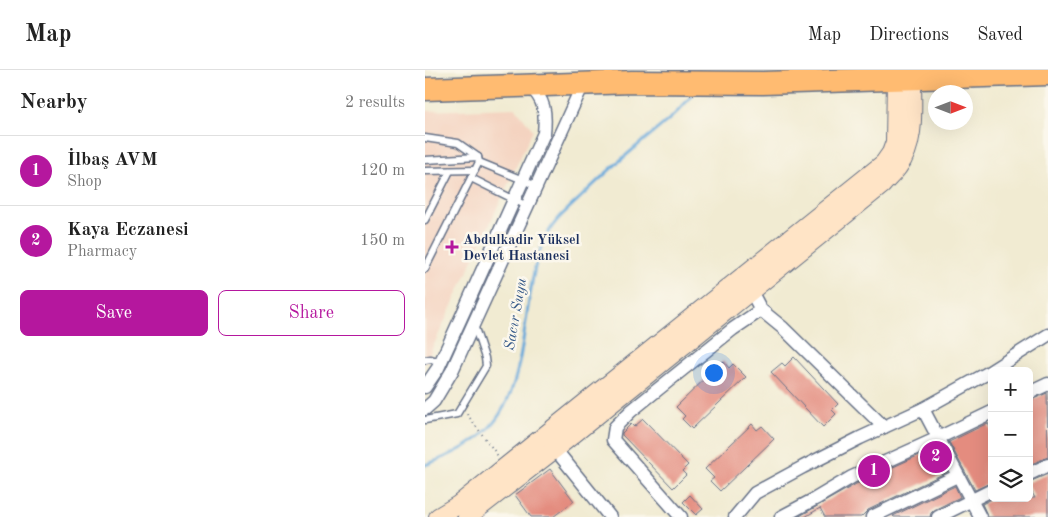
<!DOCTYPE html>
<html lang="en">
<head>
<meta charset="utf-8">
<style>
	:root { --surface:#fff; --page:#f6f6f6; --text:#222; --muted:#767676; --line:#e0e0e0; --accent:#b5179e }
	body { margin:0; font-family:"Old Standard TT",serif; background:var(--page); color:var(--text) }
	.controls { position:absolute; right:15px; bottom:15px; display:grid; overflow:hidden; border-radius:8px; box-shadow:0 5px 20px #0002 }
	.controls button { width:45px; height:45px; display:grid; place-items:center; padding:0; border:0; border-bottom:1px solid var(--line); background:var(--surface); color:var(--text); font:25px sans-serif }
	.compass { position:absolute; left:503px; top:15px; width:45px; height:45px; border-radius:50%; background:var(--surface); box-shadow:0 5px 20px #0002; rotate:90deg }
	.you { position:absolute; left:288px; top:302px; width:18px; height:18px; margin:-12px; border:4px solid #fff; border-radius:50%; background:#1a73e8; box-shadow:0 0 0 8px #1a73e833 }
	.badge { display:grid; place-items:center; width:32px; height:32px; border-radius:50%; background:var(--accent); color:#fff; font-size:16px; font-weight:700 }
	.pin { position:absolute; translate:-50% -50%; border:2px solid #fff; box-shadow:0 1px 5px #0006 }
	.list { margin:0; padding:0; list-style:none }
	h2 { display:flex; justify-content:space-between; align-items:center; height:65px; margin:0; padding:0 20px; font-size:21px }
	h2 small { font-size:16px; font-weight:400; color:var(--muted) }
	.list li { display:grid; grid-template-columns:32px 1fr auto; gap:15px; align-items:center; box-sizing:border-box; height:70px; padding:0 20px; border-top:1px solid var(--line) }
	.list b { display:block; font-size:19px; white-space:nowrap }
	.list p { margin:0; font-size:16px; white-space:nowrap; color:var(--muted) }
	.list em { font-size:16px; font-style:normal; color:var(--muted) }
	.actions { display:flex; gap:10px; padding:15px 20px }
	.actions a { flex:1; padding:11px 0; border:1px solid var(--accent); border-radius:8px; text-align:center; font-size:18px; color:var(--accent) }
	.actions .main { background:var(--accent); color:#fff }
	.icon { flex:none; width:28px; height:28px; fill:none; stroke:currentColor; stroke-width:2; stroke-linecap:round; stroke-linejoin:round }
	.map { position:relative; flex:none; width:623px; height:447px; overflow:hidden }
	header { display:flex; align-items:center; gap:30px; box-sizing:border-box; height:70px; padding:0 25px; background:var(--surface); border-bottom:1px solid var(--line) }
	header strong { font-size:24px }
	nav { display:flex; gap:28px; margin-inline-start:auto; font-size:18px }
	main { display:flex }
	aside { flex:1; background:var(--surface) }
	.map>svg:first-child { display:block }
	.built { fill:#f4d3c0 }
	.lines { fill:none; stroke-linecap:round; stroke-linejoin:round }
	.stream { stroke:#66a8da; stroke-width:3 }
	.building { fill:#e48c7f }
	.lane-casing { stroke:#667187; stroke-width:9 }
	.street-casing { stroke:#667187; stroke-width:15 }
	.secondary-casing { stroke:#667187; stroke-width:20 }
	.highway-casing { stroke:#667187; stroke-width:25 }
	.path { stroke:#667187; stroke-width:2; stroke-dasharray:1 4; stroke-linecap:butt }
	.lane { stroke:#fff; stroke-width:6 }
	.street { stroke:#fff; stroke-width:12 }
	.secondary { stroke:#ffe4c6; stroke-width:18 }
	.highway { stroke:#ffbb71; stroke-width:22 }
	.poi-dot { fill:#b5179e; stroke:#fbf7ec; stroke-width:2 }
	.labels { text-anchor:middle; stroke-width:5; stroke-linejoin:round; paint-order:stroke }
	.poi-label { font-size:14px; font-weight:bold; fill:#1b2f5e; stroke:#fbf7ec; text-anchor:start }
	.water-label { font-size:15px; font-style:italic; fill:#355989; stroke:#fbf7ec }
</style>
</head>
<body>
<header>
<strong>Map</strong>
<nav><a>Map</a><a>Directions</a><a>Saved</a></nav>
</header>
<main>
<aside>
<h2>Nearby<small>2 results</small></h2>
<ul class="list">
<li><span class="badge">1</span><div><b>İlbaş AVM</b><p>Shop</p></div><em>120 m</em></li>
<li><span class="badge">2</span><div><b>Kaya Eczanesi</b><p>Pharmacy</p></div><em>150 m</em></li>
</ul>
<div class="actions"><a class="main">Save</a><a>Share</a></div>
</aside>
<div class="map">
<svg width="623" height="447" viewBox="0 0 623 447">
	<rect width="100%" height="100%" fill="#fbf7ec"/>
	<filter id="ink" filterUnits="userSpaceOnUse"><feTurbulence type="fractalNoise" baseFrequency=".02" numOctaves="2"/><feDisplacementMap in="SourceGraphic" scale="10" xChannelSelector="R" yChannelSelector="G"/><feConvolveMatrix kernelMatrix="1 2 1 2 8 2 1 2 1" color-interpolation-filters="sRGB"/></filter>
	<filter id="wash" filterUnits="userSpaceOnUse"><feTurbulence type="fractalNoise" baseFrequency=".0096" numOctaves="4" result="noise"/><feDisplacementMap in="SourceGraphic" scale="20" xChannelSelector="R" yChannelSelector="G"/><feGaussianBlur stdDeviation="1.12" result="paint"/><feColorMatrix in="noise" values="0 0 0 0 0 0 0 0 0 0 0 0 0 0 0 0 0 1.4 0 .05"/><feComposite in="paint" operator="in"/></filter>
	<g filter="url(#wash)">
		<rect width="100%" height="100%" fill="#f1ebd2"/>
		<!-- built -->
		<path class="built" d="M91 38 108 60 0 294V41Z"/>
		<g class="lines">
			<!-- stream -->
			<path class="stream" d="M0 395C22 387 45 377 62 360 96 327 97 269 105 225 108 204 112 182 123 163 131 149 144 138 156 127 174 109 193 92 212 76 226 64 240 54 253 41L264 29 269 20"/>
		</g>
		<g id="blocks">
			<!-- building -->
			<g class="building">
				<path d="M369 287 413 334 407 340 411 344 398 357 346 302 357 293 360 296Z"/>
				<path d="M298 291 304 298 308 294 321 307 267 359 257 349 260 346 251 337Z"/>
				<path d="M622 323 623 387 604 395V331Z"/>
				<path d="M218 349 263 395 257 401 261 405 248 418 197 365V363L206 354 209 357Z"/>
				<path d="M563 353 567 362V412L550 420 524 372Z"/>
				<path d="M327 354 332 360 337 356 349 369 295 421 285 411 289 408 280 399Z"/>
				<path d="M510 378 522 402 443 440 436 447H400L395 438 380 447H373L431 414Z"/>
				<path d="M125 399 149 431 128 447H106L90 425Z"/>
				<path d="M623 404V447H563L557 434 569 428H610L604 417V412Z"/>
				<path d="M530 416 535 427 509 440 506 443 505 447H469L468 446Z"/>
				<path d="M265 425 278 439 271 445 258 432Z"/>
			</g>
		</g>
	</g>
	<g filter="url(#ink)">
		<use href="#blocks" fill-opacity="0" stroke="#667187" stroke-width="1"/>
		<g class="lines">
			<!-- lane casing -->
			<g class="lane-casing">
				<g id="lane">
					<path d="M0 68 33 73 53 87"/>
					<path d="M0 90 53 87 54 92 0 199"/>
					<path d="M54 92 98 110 111 116"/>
					<path d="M0 101 50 100"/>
					<path d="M46 108 102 136"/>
					<path d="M0 150 25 101"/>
					<path d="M0 290 6 289 15 292"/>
					<path d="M0 350 32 344 61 296 60 288 49 255"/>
				</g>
			</g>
			<!-- street casing -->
			<g class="street-casing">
				<g id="street">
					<path d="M326 221 336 240 358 258 459 357"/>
					<path d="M0 317 13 298 39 241 119 63C121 43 120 29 104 16"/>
					<path d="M604 323 623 314"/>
					<path d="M0 339 9 331 27 301 158 14"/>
					<path d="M498 339 555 447"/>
					<path d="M130 379 185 447"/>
					<path d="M604 404 623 395"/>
					<path d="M256 447 188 370 190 357 206 341 308 259 336 240"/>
					<path d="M310 447 330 423 378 397 435 368 498 339 561 304 623 265"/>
					<path d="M356 447 390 429 427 407 513 368 567 342"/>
					<path d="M447 447 532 406"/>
					<path d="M513 447 567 420"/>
				</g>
			</g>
			<!-- secondary casing -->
			<g class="secondary-casing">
				<g id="secondary">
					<path d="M13 447 33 435 459 93 466 83 470 72 471 9"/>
					<path d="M42 447 130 379 457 115C462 109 468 104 473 97 491 74 487 37 487 9"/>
				</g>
			</g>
			<!-- highway casing -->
			<g class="highway-casing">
				<path id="highway" d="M0 19 207 12 338 13 623 4"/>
			</g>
			<!-- path -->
			<path class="path" d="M42 344 73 386"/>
			<!-- lane -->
			<use href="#lane" class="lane"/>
			<!-- street -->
			<use href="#street" class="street"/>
			<!-- secondary -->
			<use href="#secondary" class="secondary"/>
			<!-- highway -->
			<use href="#highway" class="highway"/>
		</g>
	</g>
	<!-- markers -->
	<path class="poi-dot" d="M24.5 169.5h5v5h5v5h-5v5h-5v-5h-5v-5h5z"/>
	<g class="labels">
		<!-- poi labels -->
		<g class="poi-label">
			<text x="38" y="174">Abdulkadir Yüksel<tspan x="38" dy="16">Devlet Hastanesi</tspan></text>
		</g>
		<!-- water labels -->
		<g class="water-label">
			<text transform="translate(90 244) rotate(-80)" y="5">Sacır Suyu</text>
		</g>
	</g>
</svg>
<div class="controls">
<button>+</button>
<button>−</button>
<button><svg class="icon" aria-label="layers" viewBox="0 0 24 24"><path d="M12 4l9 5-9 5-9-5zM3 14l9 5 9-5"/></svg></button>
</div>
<svg class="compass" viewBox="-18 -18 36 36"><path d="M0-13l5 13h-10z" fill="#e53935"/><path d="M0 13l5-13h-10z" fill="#767676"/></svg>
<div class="you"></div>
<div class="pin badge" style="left:449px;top:401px">1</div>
<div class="pin badge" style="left:511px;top:387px">2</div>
</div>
</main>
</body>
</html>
